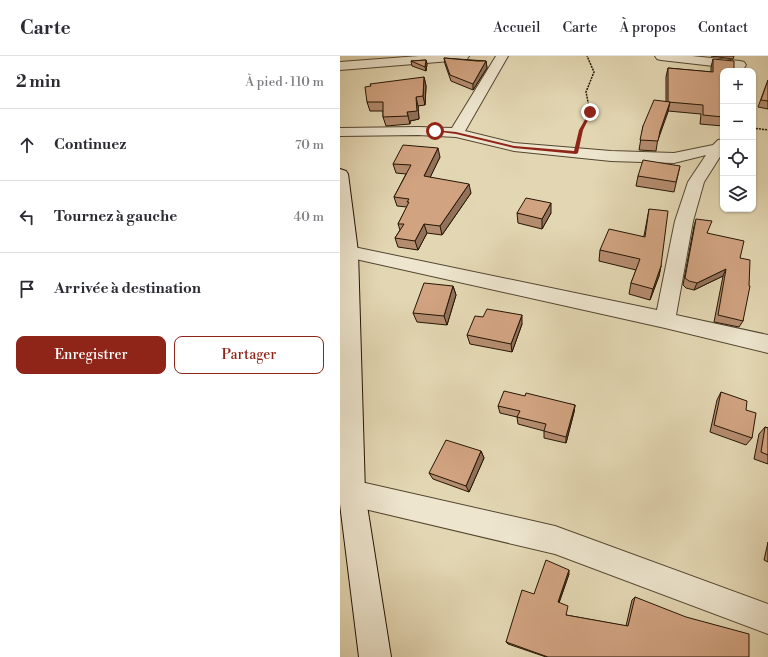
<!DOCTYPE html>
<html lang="fr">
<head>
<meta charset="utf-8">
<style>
	:root { --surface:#fff; --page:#f2f2f3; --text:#2b2b33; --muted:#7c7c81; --line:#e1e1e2; --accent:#8f2418 }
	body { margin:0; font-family:"Libre Bodoni",serif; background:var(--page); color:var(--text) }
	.controls { position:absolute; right:12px; top:12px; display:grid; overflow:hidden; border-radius:8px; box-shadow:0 1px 3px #0004 }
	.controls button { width:36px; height:36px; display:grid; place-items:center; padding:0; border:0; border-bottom:1px solid var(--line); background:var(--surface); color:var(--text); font:20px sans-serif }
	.stop { position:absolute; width:12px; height:12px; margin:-9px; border:3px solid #8f2418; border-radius:50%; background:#fff }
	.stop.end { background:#8f2418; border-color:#fff; box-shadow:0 1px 4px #0008 }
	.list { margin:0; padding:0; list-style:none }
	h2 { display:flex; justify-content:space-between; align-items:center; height:52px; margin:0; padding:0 16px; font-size:17px }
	h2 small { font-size:13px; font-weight:400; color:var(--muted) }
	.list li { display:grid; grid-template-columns:26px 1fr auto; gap:12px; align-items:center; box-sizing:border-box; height:72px; padding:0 16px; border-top:1px solid var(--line) }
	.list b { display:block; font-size:15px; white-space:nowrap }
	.list em { font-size:13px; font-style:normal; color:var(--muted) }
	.actions { display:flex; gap:8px; padding:12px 16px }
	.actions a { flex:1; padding:9px 0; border:1px solid var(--accent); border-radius:8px; text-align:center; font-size:14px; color:var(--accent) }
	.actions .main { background:var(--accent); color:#fff }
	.icon { flex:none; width:22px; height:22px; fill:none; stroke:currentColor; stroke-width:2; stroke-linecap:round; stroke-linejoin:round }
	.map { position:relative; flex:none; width:428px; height:601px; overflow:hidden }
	header { display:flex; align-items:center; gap:24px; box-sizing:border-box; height:56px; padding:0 20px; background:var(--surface); border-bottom:1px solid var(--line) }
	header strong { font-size:19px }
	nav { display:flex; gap:22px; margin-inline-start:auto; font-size:14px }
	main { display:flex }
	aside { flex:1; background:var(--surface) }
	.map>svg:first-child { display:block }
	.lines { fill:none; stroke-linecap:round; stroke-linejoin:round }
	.street-casing { stroke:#544630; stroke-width:2 }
	.secondary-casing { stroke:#251504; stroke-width:2 }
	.path { stroke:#251504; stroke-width:1.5; stroke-dasharray:2 1; stroke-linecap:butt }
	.street { fill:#ede5ce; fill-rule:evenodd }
	.secondary { fill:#ede5ce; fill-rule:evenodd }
	.wall { fill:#b48c6f; stroke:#251504 }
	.shaded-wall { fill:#92725a; stroke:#251504 }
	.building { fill:#d1a381; stroke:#251504 }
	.route { fill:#8f2418 }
</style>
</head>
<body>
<header>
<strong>Carte</strong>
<nav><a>Accueil</a><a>Carte</a><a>À propos</a><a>Contact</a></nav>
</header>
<main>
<aside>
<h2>2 min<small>À pied · 110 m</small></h2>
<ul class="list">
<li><svg class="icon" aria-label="ahead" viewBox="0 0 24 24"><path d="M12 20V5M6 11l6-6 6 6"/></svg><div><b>Continuez</b></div><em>70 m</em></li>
<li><svg class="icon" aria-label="left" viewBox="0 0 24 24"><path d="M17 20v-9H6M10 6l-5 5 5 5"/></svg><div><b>Tournez à gauche</b></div><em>40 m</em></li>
<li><svg class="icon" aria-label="arrive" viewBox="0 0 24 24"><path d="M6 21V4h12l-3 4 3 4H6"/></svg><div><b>Arrivée à destination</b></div></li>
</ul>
<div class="actions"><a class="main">Enregistrer</a><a>Partager</a></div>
</aside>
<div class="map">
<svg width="428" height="601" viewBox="0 0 428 601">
	<rect width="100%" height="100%" fill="#e3d7b3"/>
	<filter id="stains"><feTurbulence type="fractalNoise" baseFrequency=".005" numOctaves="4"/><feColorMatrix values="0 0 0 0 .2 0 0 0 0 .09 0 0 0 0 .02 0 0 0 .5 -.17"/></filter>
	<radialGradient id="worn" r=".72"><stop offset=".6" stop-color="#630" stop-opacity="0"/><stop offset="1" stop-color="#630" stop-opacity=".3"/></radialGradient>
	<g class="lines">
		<!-- street casing -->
		<g class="street-casing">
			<g id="street">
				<path d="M79 0H129L127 3 123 4 0 14V6Z"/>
				<path d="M156 0H168L125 75 174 87 271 95 334 97 373 89 378 84 383 83V96L364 126 353 165 336 259 428 279V297L325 272 2 200 0 196 2 192 9 190 317 254 335 165 348 126 366 99 334 107 271 105 174 95 116 81 78 79 0 80V72L78 71 112 72Z"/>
				<path d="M315 0H352L400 5 404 6 406 9 404 12 400 13 321 4 317 3Z"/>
				<path d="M12 424 215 470 428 548V578L215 498 12 450 3 446C0 439 0 435 3 428Z"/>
			</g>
		</g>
		<!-- secondary casing -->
		<g class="secondary-casing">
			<path id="secondary" d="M0 113 6 115 8 118 18 196 25 437 51 601H19L0 448Z"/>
		</g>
		<!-- path -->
		<g class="path">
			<path d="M413 72 428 74"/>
			<path d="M239 82 241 74 250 56 246 36 254 16 247 0"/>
		</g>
		<!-- street -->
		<use href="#street" class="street"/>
		<!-- secondary -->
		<use href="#secondary" class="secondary"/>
	</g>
	<!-- wall -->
	<g class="wall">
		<path d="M371 0H394L393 3Z"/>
		<path d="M104 2 146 5 147 12 133 34 111 25 105 8Z"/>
		<path d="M373 3 383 15V70L360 68 361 58 328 55 318 82 316 95 299 94 303 70 326 46V21L328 12 371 16V11Z"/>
		<path d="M86 4 87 8 86 15 72 10 71 5Z"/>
		<path d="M84 21 86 30 85 49 78 50 79 63 70 65V68L46 70 43 61V55H30L27 46Z"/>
		<path d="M428 24V53L418 51Z"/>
		<path d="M100 101 90 121 131 137 102 179 87 177 78 194 58 191 55 182 60 174 58 168 67 151 57 150 54 141 66 118 56 117 53 108Z"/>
		<path d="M340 110 334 136 296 130 298 120Z"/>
		<path d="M309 153 321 210 319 220 310 244 289 238 291 227 296 214 259 205 260 194 304 180Z"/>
		<path d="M177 157H211L202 173 178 167Z"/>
		<path d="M356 163 367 177 400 202 403 265 399 271 374 266 383 220 354 234 346 232 343 229 354 170Z"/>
		<path d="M113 230 116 239 107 269 77 266 73 257Z"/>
		<path d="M143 261 182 268 172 296 130 288 127 279Z"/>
		<path d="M381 336 406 354 412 382 406 389 370 376 377 344Z"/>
		<path d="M185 340 235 349 234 356 226 387 204 382V375L178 368 177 361 160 357 158 350Z"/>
		<path d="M425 371 428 372V408L414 403 419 378Z"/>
		<path d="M141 395 144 402 129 436 93 423 89 417Z"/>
		<path d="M428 486V506L424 504Z"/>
		<path d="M229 518 219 547 226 559 286 570 292 544 295 541 409 601H206L168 588 166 586 194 538Z"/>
	</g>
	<!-- shaded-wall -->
	<g class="shaded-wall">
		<path d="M86 4 87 8 86 15 85 11Z"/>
		<path d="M146 5 147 12 133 34V28Z"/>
		<path d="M84 21 86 30 85 49 83 40Z"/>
		<path d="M76 41 78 50 79 63 70 65V68L67 56Z"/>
		<path d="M330 46 328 56 318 84 320 75Z"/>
		<path d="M98 92 100 101 87 128 84 120Z"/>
		<path d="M129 128 131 137 102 179 100 170Z"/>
		<path d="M211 147V157L202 173V163Z"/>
		<path d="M84 168 87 177 78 194 75 185Z"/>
		<path d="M321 210 319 220 310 244 313 233Z"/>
		<path d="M386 213 383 220 354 234 357 227Z"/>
		<path d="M113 230 116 239 107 269 104 260Z"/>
		<path d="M182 259V268L172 296 171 288Z"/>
		<path d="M235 349 234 356 226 387V381Z"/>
		<path d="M141 395 144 402 129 436 126 430Z"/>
		<path d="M229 514V518L218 549V546Z"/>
	</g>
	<!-- building -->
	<g class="building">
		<path d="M104 2 137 5H146L133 28 110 19Z"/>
		<path d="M373 3 394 5V15H383V61L363 59V49L328 46V12L373 16Z"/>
		<path d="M86 4 85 11 71 5Z"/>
		<path d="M84 21 83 40 76 41 77 55 67 56 68 60 43 61V46H27L25 31 31 30 30 28Z"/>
		<path d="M428 24V45L421 44Z"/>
		<path d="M314 44 330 46 320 75 318 85 300 84 303 70Z"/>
		<path d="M63 89 98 92 84 120 129 128 100 170 84 168 75 185 55 182 64 168H58L69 146H67L69 143 54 141 71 109 53 108Z"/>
		<path d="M303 104 340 110 336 126 298 120Z"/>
		<path d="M186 142 211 147 202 163 177 157Z"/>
		<path d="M309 153 328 155 321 210 313 233 291 227 300 203 260 194 269 173 305 181Z"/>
		<path d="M356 163 372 165 367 177 404 185 400 202 410 204 409 230H410L403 265 378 259 386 213 357 227 349 225 345 222Z"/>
		<path d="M84 227 113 230 104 260 73 257Z"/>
		<path d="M147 253 182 259 171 288 127 279 135 260 143 261Z"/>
		<path d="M164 335 185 340 186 337 235 349 226 381 204 375 206 368 177 361 180 355 158 350Z"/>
		<path d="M381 336 407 345 406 354 416 357 412 382 374 369Z"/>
		<path d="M425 371 428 372V399L421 396Z"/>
		<path d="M106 384 141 395 126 430 89 417Z"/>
		<path d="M206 504 229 514 218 546 228 550 226 559 288 570 295 541 346 561 409 578V601H208L166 586 182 534 194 538Z"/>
	</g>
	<!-- route -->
	<path class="route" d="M250 55 252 56 243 74 238 97 236 98 174 92 116 78 93 75 95 74 116 76 174 90 234 95 239 74Z"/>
	<rect width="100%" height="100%" filter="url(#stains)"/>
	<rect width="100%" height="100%" fill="url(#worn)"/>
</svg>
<div class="controls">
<button>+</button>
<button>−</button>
<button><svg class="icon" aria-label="locate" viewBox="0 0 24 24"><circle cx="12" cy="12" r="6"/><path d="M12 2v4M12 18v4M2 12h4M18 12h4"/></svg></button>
<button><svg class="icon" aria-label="layers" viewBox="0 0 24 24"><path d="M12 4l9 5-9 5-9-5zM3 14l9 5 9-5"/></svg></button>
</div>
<div class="stop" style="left:95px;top:75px"></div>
<div class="stop end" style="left:250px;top:56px"></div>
</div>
</main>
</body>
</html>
